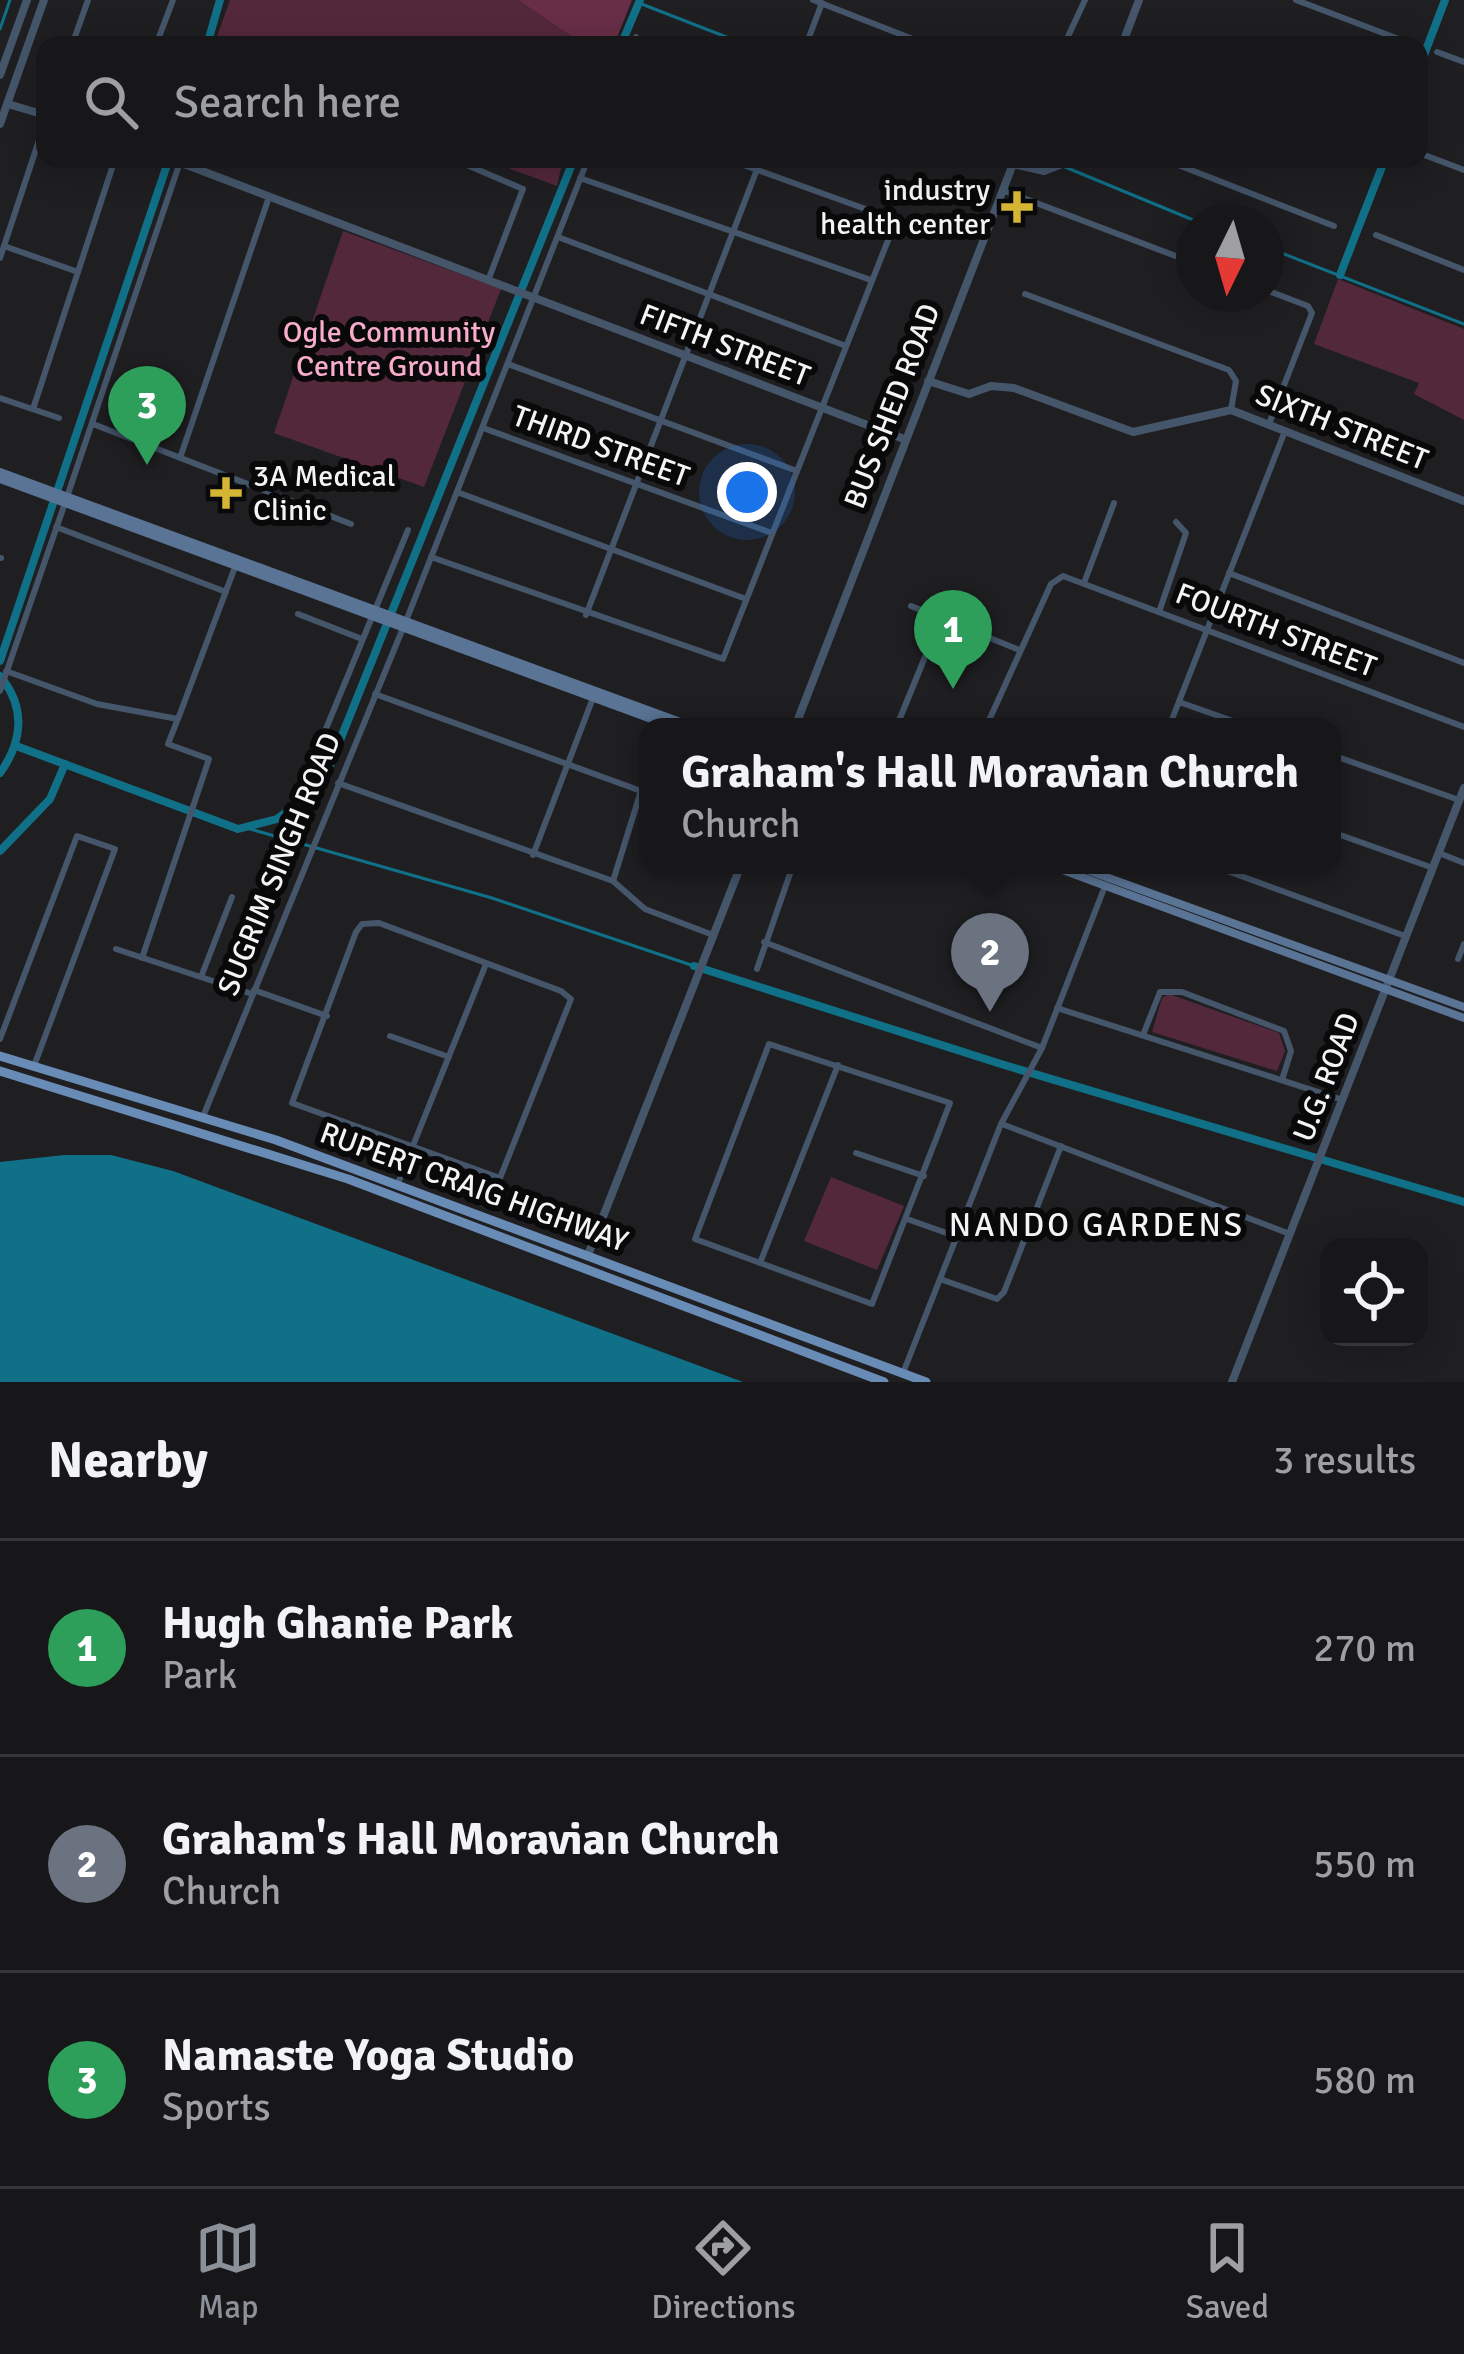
<!DOCTYPE html>
<html lang="en">
<head>
<meta charset="utf-8">
<style>
	:root { --surface:#17171a; --page:#242427; --text:#f1f3f6; --muted:#9e9fa2; --line:#363639; --accent:#8c9099 }
	body { margin:0; font-family:Signika,sans-serif; background:var(--page); color:var(--text) }
	.controls { position:absolute; right:36px; bottom:36px; display:grid; overflow:hidden; border-radius:24px; box-shadow:0 6px 30px #0003 }
	.controls button { width:108px; height:108px; display:grid; place-items:center; padding:0; border:0; border-bottom:3px solid var(--line); background:var(--surface); color:var(--text); font:60px sans-serif }
	.compass { position:absolute; left:1176px; top:204px; width:108px; height:108px; border-radius:50%; background:var(--surface); box-shadow:0 6px 30px #0003; rotate:185deg }
	.you { position:absolute; left:747px; top:492px; width:42px; height:42px; margin:-30px; border:9px solid #fff; border-radius:50%; background:#1a73e8; box-shadow:0 0 0 18px #1a73e833 }
	.badge { display:grid; place-items:center; width:78px; height:78px; border-radius:50%; background:var(--accent); color:#fff; font-size:39px; font-weight:700 }
	.pin { position:absolute; translate:-50% -99px; filter:drop-shadow(0 3px 6px #0008) }
	.pin::after { content:''; position:absolute; top:63px; width:42px; height:36px; background:inherit; clip-path:polygon(0 0,100% 0,50% 100%) }
	.popup { position:absolute; left:639px; top:718px; width:702px; height:156px; box-sizing:border-box; display:grid; place-content:center; border-radius:24px; background:var(--surface); filter:drop-shadow(0 3px 9px #0005); font-size:39px; white-space:nowrap; color:var(--muted) }
	.popup b { font-size:45px; color:var(--text) }
	.popup::after { content:''; position:absolute; left:50%; top:100%; margin-left:-24px; border:24px solid transparent; border-top-color:var(--surface) }
	.list { margin:0; padding:0; list-style:none }
	h2 { display:flex; justify-content:space-between; align-items:center; height:156px; margin:0; padding:0 48px; font-size:51px }
	h2 small { font-size:39px; font-weight:400; color:var(--muted) }
	.list li { display:grid; grid-template-columns:78px 1fr auto; gap:36px; align-items:center; box-sizing:border-box; height:216px; padding:0 48px; border-top:3px solid var(--line) }
	.list b { display:block; font-size:45px; white-space:nowrap }
	.list p { margin:0; font-size:39px; white-space:nowrap; color:var(--muted) }
	.list em { font-size:39px; font-style:normal; color:var(--muted) }
	.icon { flex:none; width:66px; height:66px; fill:none; stroke:currentColor; stroke-width:2; stroke-linecap:round; stroke-linejoin:round }
	.map { position:relative; flex:none; width:1464px; height:1382px; overflow:hidden }
	.search { position:absolute; background:var(--surface); box-shadow:0 6px 30px #0003; left:36px; right:36px; top:36px; height:132px; display:flex; align-items:center; gap:30px; box-sizing:border-box; padding:0 42px; border-radius:24px; color:var(--muted); font-size:45px }
	.sheet { height:804px; background:var(--surface) }
	nav { display:flex; justify-content:space-around; align-items:center; box-sizing:border-box; height:168px; border-top:3px solid var(--line); background:var(--surface); font-size:33px; color:var(--muted) }
	nav a { display:grid; justify-items:center; gap:6px }
	nav .on { color:var(--accent) }
	.map>svg:first-child { display:block }
	.green { fill:#54283b }
	.forest { fill:#682e47 }
	.water { fill:#107088 }
	.lines { fill:none; stroke-linecap:round; stroke-linejoin:round }
	.stream { stroke:#107088; stroke-width:3 }
	.canal { stroke:#107088; stroke-width:8 }
	.minor { stroke:#45566b; stroke-width:6 }
	.tertiary { stroke:#45566b; stroke-width:8 }
	.secondary { stroke:#5a7495; stroke-width:8 }
	.primary { stroke:#698cb6; stroke-width:9 }
	.poi-dot { fill:#d5b534; stroke:#09090a; stroke-width:4.5 }
	.labels { text-anchor:middle; stroke-width:12; stroke-linejoin:round; paint-order:stroke }
	.poi-label { font-size:30px; fill:#f4f4f6; stroke:#09090a; text-anchor:end }
	.park-label { font-size:30px; fill:#f7acc9; stroke:#09090a }
	.street-label { font-size:30px; fill:#f4f4f6; stroke:#09090a }
	.neighbourhood-label { font-size:33px; letter-spacing:3px; fill:#f4f4f6; stroke:#09090a }
</style>
</head>
<body>
<div class="map">
<svg width="1464" height="1382" viewBox="0 0 1464 1382">
	<rect width="100%" height="100%" fill="#1f1f22"/>
	<!-- green -->
	<g class="green">
		<path d="M230 0H518L584 45H214Z"/>
		<path d="M484 159H563L557 186Z"/>
		<path d="M343 231 501 289 424 487 274 433Z"/>
		<path d="M1338 279 1464 329V420L1414 394 1419 383 1314 344Z"/>
		<path d="M1169 994 1279 1033 1285 1051 1277 1071 1152 1032 1162 998Z"/>
		<path d="M831 1177 904 1206 877 1270 804 1241Z"/>
	</g>
	<!-- forest -->
	<path class="forest" d="M518 0H632L614 45H584Z"/>
	<!-- water -->
	<path class="water" d="M64 1155H111L173 1171 743 1382H0V1162Z"/>
	<g class="lines">
		<!-- stream -->
		<g class="stream">
			<path d="M639 3 747 45"/>
			<path d="M0 29 10 0"/>
			<path d="M1065 167 1198 222"/>
			<path d="M1266 247 1464 324"/>
			<path d="M250 829 492 898 694 966"/>
		</g>
		<!-- canal -->
		<g class="canal">
			<path d="M207 45 220 0"/>
			<path d="M621 45 640 0"/>
			<path d="M1419 68 1445 0"/>
			<path d="M1340 275 1385 159"/>
			<path d="M0 661 169 159"/>
			<path d="M0 676C26 707 23 741 0 773"/>
			<path d="M19 747 238 829 277 819 322 785 574 159"/>
			<path d="M0 851 50 799 65 764"/>
			<path d="M694 966 1001 1064 1464 1202"/>
		</g>
		<!-- minor -->
		<g class="minor">
			<path d="M813 0 928 45"/>
			<path d="M1296 0 1404 41"/>
			<path d="M72 45 88 0"/>
			<path d="M156 45 173 0"/>
			<path d="M632 45 636 37"/>
			<path d="M806 45 822 3"/>
			<path d="M1064 45 1085 0"/>
			<path d="M1437 52 1464 62"/>
			<path d="M1419 153 1464 170"/>
			<path d="M453 159 523 189 489 278"/>
			<path d="M912 159 924 163"/>
			<path d="M1163 159 1334 226"/>
			<path d="M580 178 871 280"/>
			<path d="M1002 190 1194 263"/>
			<path d="M1376 235 1464 270"/>
			<path d="M558 237 846 346"/>
			<path d="M4 246 78 272"/>
			<path d="M0 258 45 122"/>
			<path d="M1266 290 1308 306 1312 313 1269 424"/>
			<path d="M1025 294 1229 370 1236 381 1231 410"/>
			<path d="M508 364 797 471"/>
			<path d="M0 398 59 418"/>
			<path d="M33 409 115 159"/>
			<path d="M93 424 351 524"/>
			<path d="M483 428 772 533"/>
			<path d="M180 458 269 197"/>
			<path d="M457 492 746 599"/>
			<path d="M67 497 180 162"/>
			<path d="M56 527 226 592"/>
			<path d="M431 557 723 659 896 220 727 159"/>
			<path d="M0 558H1"/>
			<path d="M1229 573 1464 663"/>
			<path d="M1084 583 1114 503"/>
			<path d="M911 606 1017 649"/>
			<path d="M375 610 408 530"/>
			<path d="M1159 612 1186 533 1176 522"/>
			<path d="M298 614 362 639"/>
			<path d="M586 615 761 159"/>
			<path d="M406 621 588 159"/>
			<path d="M6 671 97 704 178 719 235 567"/>
			<path d="M0 691 65 503"/>
			<path d="M375 694 641 791 613 881"/>
			<path d="M1179 702 1250 727"/>
			<path d="M908 727 898 723 941 618"/>
			<path d="M986 727 1051 584 1063 576 1464 727"/>
			<path d="M1169 727 1285 431"/>
			<path d="M1332 755 1459 800"/>
			<path d="M309 770 372 617"/>
			<path d="M338 783 613 881 645 909 713 935"/>
			<path d="M1332 832 1433 868"/>
			<path d="M1439 853 1464 863"/>
			<path d="M533 855 593 698"/>
			<path d="M1211 865 1405 936"/>
			<path d="M379 923 561 991 571 999 500 1178 292 1103 356 932 362 924Z"/>
			<path d="M764 942 1042 1048"/>
			<path d="M116 949 252 994"/>
			<path d="M142 958 209 759 168 744 177 721"/>
			<path d="M1458 959 1464 944"/>
			<path d="M757 969 793 865"/>
			<path d="M201 977 232 897"/>
			<path d="M254 990 327 1016"/>
			<path d="M1057 1008 1343 1100"/>
			<path d="M1143 1035 1160 992H1182L1284 1031 1291 1051 1282 1080"/>
			<path d="M390 1036 449 1057"/>
			<path d="M0 1039 77 836 115 849 34 1066"/>
			<path d="M769 1044 950 1103 872 1304 695 1239Z"/>
			<path d="M202 1119 403 628"/>
			<path d="M1002 1124 1290 1234"/>
			<path d="M856 1153 924 1176"/>
			<path d="M398 1183 486 964"/>
			<path d="M907 1219 955 1236"/>
			<path d="M760 1263 838 1065"/>
			<path d="M940 1279 997 1299 1004 1292 1061 1146"/>
			<path d="M903 1373 1001 1124 1042 1048 1105 886"/>
		</g>
		<!-- tertiary -->
		<g class="tertiary">
			<path d="M1122 45 1139 0"/>
			<path d="M0 75 27 0"/>
			<path d="M8 104 45 115"/>
			<path d="M0 124 44 0"/>
			<path d="M171 159 904 439"/>
			<path d="M928 381 969 394 991 386 1014 388 1133 432 1231 410 1464 501"/>
			<path d="M795 727 1013 164 1044 171 1075 159"/>
			<path d="M588 1255 741 865"/>
			<path d="M1232 1382 1464 788"/>
		</g>
		<!-- secondary -->
		<g class="secondary">
			<path d="M0 472 694 727"/>
			<path d="M0 479 673 727"/>
			<path d="M1049 865 1464 1018"/>
			<path d="M1073 865 1464 1007"/>
		</g>
		<!-- primary -->
		<g class="primary">
			<path d="M0 1056 276 1140 926 1382"/>
			<path d="M0 1071 348 1179 884 1382"/>
		</g>
	</g>
	<!-- markers -->
	<g class="poi-dot">
		<path d="M1011 189h12v12h12v12h-12v12h-12v-12h-12v-12h12z"/>
		<path d="M220 475h12v12h12v12h-12v12h-12v-12h-12v-12h12z"/>
	</g>
	<g class="labels">
		<!-- poi labels -->
		<g class="poi-label">
			<text x="990" y="200">industry<tspan x="990" dy="34">health center</tspan></text>
			<text x="253" y="486" text-anchor="start">3A Medical<tspan x="253" dy="34">Clinic</tspan></text>
		</g>
		<!-- park labels -->
		<g class="park-label">
			<text x="389" y="342">Ogle Community<tspan x="389" dy="34">Centre Ground</tspan></text>
		</g>
		<!-- street labels -->
		<g class="street-label">
			<text transform="translate(725 345) rotate(21)" y="10">FIFTH STREET</text>
			<text transform="translate(892 406) rotate(-69)" y="10">BUS SHED ROAD</text>
			<text transform="translate(1342 427) rotate(22)" y="10">SIXTH STREET</text>
			<text transform="translate(601 446) rotate(20)" y="10">THIRD STREET</text>
			<text transform="translate(1276 630) rotate(21)" y="10">FOURTH STREET</text>
			<text transform="translate(279 864) rotate(-68)" y="10">SUGRIM SINGH ROAD</text>
			<text transform="translate(1326 1077) rotate(-69)" y="10">U.G. ROAD</text>
			<text transform="translate(474 1187) rotate(20)" y="10">RUPERT CRAIG HIGHWAY</text>
		</g>
		<!-- neighbourhood labels -->
		<g class="neighbourhood-label">
			<text x="1097" y="1236">NANDO GARDENS</text>
		</g>
	</g>
</svg>
<div class="controls">
<button><svg class="icon" aria-label="locate" viewBox="0 0 24 24"><circle cx="12" cy="12" r="6"/><path d="M12 2v4M12 18v4M2 12h4M18 12h4"/></svg></button>
</div>
<svg class="compass" viewBox="-18 -18 36 36"><path d="M0-13l5 13h-10z" fill="#e53935"/><path d="M0 13l5-13h-10z" fill="#9e9fa2"/></svg>
<div class="you"></div>
<div class="pin badge" style="left:953px;top:689px;background:#2e9e5b">1</div>
<div class="pin badge" style="left:990px;top:1012px;background:#6b7280">2</div>
<div class="popup"><b>Graham's Hall Moravian Church</b>Church</div>
<div class="pin badge" style="left:147px;top:465px;background:#2e9e5b">3</div>
<div class="search"><svg class="icon" aria-label="search" viewBox="0 0 24 24"><circle cx="10" cy="10" r="6"/><path d="M15 15l6 6"/></svg>Search here</div>
</div>
<section class="sheet">
<h2>Nearby<small>3 results</small></h2>
<ul class="list">
<li><span class="badge" style="background:#2e9e5b">1</span><div><b>Hugh Ghanie Park</b><p>Park</p></div><em>270 m</em></li>
<li><span class="badge" style="background:#6b7280">2</span><div><b>Graham's Hall Moravian Church</b><p>Church</p></div><em>550 m</em></li>
<li><span class="badge" style="background:#2e9e5b">3</span><div><b>Namaste Yoga Studio</b><p>Sports</p></div><em>580 m</em></li>
</ul>
</section>
<nav>
<a class="on"><svg class="icon" aria-label="map" viewBox="0 0 24 24"><path d="M3 6l6-2 6 2 6-2v14l-6 2-6-2-6 2zM9 4v14M15 6v14"/></svg>Map</a>
<a><svg class="icon" aria-label="directions" viewBox="0 0 24 24"><path d="M12 3l9 9-9 9-9-9zM9 14v-3h6M13 9l2 2-2 2"/></svg>Directions</a>
<a><svg class="icon" aria-label="saved" viewBox="0 0 24 24"><path d="M7 4h10v16l-5-4-5 4z"/></svg>Saved</a>
</nav>
</body>
</html>
